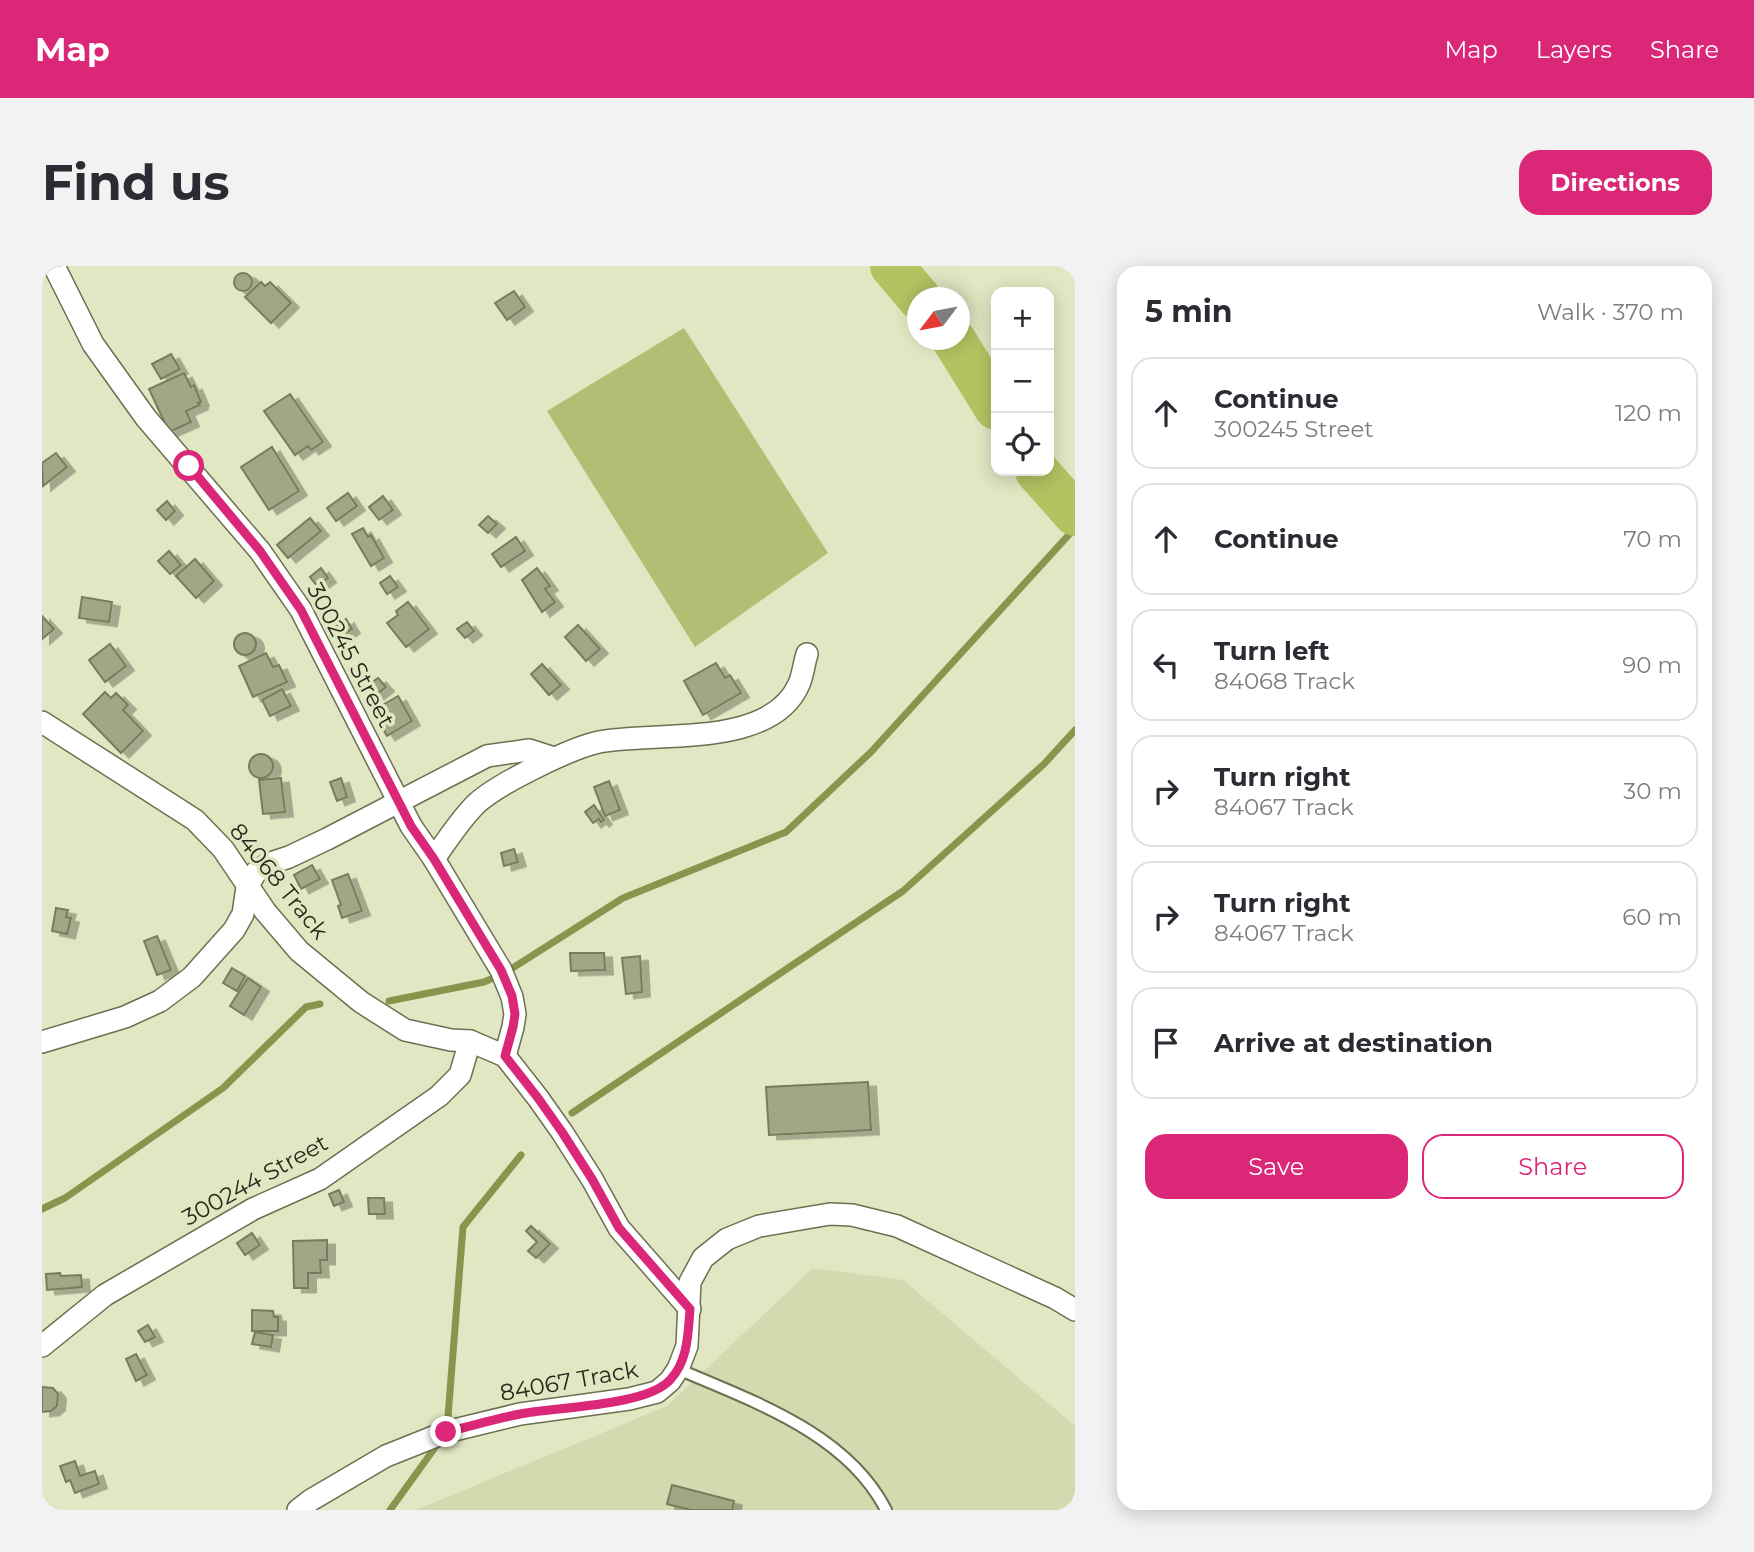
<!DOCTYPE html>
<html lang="en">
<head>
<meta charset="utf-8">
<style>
	:root { --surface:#fff; --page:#f2f2f3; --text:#2b2b33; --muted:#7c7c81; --line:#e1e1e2; --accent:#db2777 }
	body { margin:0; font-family:Montserrat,sans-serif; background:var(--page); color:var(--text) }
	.controls { position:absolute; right:21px; top:21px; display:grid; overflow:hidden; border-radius:14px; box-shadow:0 4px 18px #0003 }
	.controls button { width:63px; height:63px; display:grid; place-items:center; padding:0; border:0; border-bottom:2px solid var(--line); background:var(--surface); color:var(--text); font:35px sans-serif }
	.compass { position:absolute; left:865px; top:21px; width:63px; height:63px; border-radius:50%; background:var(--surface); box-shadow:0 4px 18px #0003; rotate:238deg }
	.stop { position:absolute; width:21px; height:21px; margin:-16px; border:5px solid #db2777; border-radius:50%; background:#fff }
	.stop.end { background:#db2777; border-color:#fff; box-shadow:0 2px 7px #0008 }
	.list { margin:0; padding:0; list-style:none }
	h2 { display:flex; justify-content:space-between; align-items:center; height:91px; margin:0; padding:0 28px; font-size:30px }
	h2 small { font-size:23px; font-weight:400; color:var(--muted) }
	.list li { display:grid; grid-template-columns:46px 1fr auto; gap:21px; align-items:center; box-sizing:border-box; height:112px; margin:0 14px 14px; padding:0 14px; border:2px solid var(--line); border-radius:21px }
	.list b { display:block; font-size:26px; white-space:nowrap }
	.list p { margin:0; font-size:23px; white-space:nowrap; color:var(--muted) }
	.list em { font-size:23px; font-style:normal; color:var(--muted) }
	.actions { display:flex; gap:14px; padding:21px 28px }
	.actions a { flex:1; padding:16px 0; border:2px solid var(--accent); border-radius:21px; text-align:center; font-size:24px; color:var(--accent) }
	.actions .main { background:var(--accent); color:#fff }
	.icon { flex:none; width:38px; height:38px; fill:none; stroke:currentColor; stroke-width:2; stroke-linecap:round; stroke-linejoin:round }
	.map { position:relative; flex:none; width:1033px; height:1244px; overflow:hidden; border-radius:21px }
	header { display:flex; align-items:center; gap:42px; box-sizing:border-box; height:98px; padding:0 35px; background:var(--accent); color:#fff }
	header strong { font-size:33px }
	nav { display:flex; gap:38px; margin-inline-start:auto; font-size:24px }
	.intro { display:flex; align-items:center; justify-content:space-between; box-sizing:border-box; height:168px; padding:0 42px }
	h1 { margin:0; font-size:49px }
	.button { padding:18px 32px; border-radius:21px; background:var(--accent); color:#fff; font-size:24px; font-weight:700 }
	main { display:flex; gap:42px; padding:0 42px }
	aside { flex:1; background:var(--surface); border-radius:21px; box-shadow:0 4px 18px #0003 }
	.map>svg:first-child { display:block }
	.built { fill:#d2daaf }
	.green { fill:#b2be74 }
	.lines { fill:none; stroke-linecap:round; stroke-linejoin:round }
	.stream { stroke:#89944c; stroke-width:7 }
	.river { stroke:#b4c261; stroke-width:44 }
	.building { fill:#a1a784; stroke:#777d5b; stroke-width:2; filter:url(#shadow) }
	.lane-casing { stroke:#6b7150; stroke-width:14 }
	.street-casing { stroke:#6b7150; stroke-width:24 }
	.lane { stroke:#fff; stroke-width:10 }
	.street { stroke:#fff; stroke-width:21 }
	.route { stroke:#db2777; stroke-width:9 }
	.labels { text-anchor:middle; stroke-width:7; stroke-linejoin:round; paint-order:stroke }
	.street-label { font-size:23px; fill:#26291b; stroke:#e0e7c2 }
</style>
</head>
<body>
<header>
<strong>Map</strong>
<nav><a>Map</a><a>Layers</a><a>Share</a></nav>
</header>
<div class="intro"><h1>Find us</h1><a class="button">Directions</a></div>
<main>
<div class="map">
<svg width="1033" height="1244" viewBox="0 0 1033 1244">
	<defs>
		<filter id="shadow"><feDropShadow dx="8" dy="4.5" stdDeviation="0" flood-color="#0004"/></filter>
	</defs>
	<rect width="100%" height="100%" fill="#e0e7c2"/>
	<!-- built -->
	<path class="built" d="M771 1002 861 1014 1033 1160V1244H374L625 1140Z"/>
	<!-- green -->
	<path class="green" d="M642 62 786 287 653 381 505 145Z"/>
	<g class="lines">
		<!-- stream -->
		<g class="stream">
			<path d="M347 735 442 716 461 708 581 632 744 566 829 486 1033 262"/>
			<path d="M530 847 861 625 1002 498 1033 464"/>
			<path d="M0 943 23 932 181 822 264 741 278 738"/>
			<path d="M405 1163 421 961 479 889"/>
			<path d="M348 1244 397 1176"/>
		</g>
		<!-- river -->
		<g class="river">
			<path d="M850 0 877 32"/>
			<path d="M912 74 954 142"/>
			<path d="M995 205 1033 248"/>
		</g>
	</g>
	<!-- building -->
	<g class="building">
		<circle cx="201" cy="16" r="9"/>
		<path d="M219 16 223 20 228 16 249 37 229 57 203 31Z"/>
		<path d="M472 25 483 41 465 54 453 37Z"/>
		<path d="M129 88 138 103 119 113 110 98Z"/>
		<path d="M142 107 149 121 152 119 159 136 156 137 158 139 144 145 149 156 127 166 107 123Z"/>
		<path d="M248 128 281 176 269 184 266 180 253 189 222 145Z"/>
		<path d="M230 181 257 225 227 244 199 201Z"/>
		<path d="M14 187 25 201 1 220 0 197Z"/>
		<path d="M306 227 315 240 294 255 285 242Z"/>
		<path d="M341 230 351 244 337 254 327 241Z"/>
		<path d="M125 235 133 245 124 254 115 244Z"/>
		<path d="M446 250 455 258 446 267 437 259Z"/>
		<path d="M268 252 279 265 246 292 235 279Z"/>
		<path d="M321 262 326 271 329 269 342 292 329 300 310 268Z"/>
		<path d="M474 271 483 285 459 301 450 288Z"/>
		<path d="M127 285 139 299 128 308 116 295Z"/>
		<path d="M153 293 172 315 154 332 134 310Z"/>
		<path d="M279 302 286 312 275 320 268 311Z"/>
		<path d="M495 302 508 320 503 323 513 336 500 346 480 314Z"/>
		<path d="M348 310 356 321 345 328 338 317Z"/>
		<path d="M40 331 70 336 67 356 37 352Z"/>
		<path d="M366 336 387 363 364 381 345 357 356 349 354 345Z"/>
		<path d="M0 350 12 363 0 373Z"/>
		<path d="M304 353 310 363 296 372 290 362Z"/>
		<path d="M425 356 432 365 423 372 415 363Z"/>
		<path d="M536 359 558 383 544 395 523 371Z"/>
		<circle cx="203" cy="378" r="11"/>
		<path d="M68 378 84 400 63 416 47 394Z"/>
		<path d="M224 387 231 401 237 399 245 416 211 431 197 400Z"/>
		<path d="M674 397 683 412 688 409 699 427 661 449 642 415Z"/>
		<path d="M500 398 519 419 507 429 489 408Z"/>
		<path d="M336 412 344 421 334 429 326 419Z"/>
		<path d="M240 423 249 440 228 450 220 434Z"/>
		<path d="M63 426 69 432 74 427 86 439 81 444 101 465 79 487 41 448Z"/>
		<path d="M356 430 370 455 345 470 330 445Z"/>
		<circle cx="219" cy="500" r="12"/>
		<path d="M239 512 243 546 221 548 217 514Z"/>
		<path d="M299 512 305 531 295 535 288 516Z"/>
		<path d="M567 515 578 544 563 550 552 521Z"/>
		<path d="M552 539 562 554 559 556 557 553 551 557 543 546Z"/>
		<path d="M472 583 476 596 462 600 459 587Z"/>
		<path d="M270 599 278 613 259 623 252 609Z"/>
		<path d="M306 608 320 645 300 652 296 640 299 639 290 614Z"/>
		<path d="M14 642 26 644 24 651 29 652 25 668 10 665Z"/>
		<path d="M115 670 129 704 115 709 102 675Z"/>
		<path d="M528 687H562L563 704 529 705Z"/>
		<path d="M598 690 600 726 584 728 580 692Z"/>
		<path d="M190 702 203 710 195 725 181 717Z"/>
		<path d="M206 712 219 721 202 749 188 740Z"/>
		<path d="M826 816 829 864 727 869 724 821Z"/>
		<path d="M297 924 302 936 292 940 287 928Z"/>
		<path d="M326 932H342L343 948H327Z"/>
		<path d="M489 960 508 978 494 992 486 985 495 976 484 965Z"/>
		<path d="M210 967 218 979 203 989 195 977Z"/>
		<path d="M285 974V994H278L279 1007H266V1022H252L251 975Z"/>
		<path d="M18 1007 19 1010 39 1009 40 1021 5 1024 4 1008Z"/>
		<path d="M210 1044 231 1045 232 1051H236V1065H210Z"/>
		<path d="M106 1059 113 1071 103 1076 96 1065Z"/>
		<path d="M213 1066 231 1069 229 1081 210 1078Z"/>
		<path d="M94 1088 105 1109 94 1115 84 1093Z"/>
		<path d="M0 1121 11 1122 16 1128 15 1140 9 1145 0 1146Z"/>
		<path d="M33 1195 38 1210 53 1205 57 1218 33 1227 28 1214 24 1216 18 1200Z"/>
		<path d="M630 1219 692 1235 690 1244H649L625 1238Z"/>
	</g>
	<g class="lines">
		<!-- lane casing -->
		<g class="lane-casing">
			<path id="lane" d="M636 1103C710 1135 805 1167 844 1244"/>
		</g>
		<!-- street casing -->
		<g class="street-casing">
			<g id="street">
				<path d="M12 0 51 78 104 152 218 285 259 344 369 560 392 593 459 704 470 731 473 748 471 761 463 790"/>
				<path d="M0 456 153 554 181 583 223 645 257 685 319 736 363 764 409 774 428 775 463 790 496 832 520 866 550 913 577 962 648 1043"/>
				<path d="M392 593C405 574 418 554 434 538 455 518 529 482 557 476 614 465 729 483 757 418 761 409 762 397 765 388"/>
				<path d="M0 776 83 751 118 735 150 711 192 664 201 648 205 621 214 606 226 598 247 591 285 573 445 490 487 484 512 492"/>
				<path d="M0 1080 63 1029 211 943 278 913 397 830 418 809 428 775"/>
				<path d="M256 1244 269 1234 344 1190 404 1166 478 1148 587 1133 615 1126 628 1115 636 1103 645 1080 648 1016 661 992 685 973 717 960 788 948 810 949 855 960 1013 1032 1033 1044"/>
			</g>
		</g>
		<!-- lane -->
		<use href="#lane" class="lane"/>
		<!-- street -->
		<use href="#street" class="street"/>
	</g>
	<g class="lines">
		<!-- route -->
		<path class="route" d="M147 200 218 285 259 344 369 560 392 593 459 704 470 730 473 748 471 761 463 790 496 832 520 866 550 913 577 962 648 1043C646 1068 646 1095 628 1114 605 1140 514 1141 478 1148 453 1153 429 1160 404 1166"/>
	</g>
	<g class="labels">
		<!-- street labels -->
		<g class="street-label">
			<text transform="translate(309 389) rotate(62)" y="8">300245 Street</text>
			<text transform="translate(237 615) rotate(51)" y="8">84068 Track</text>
			<text transform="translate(213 914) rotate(-29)" y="8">300244 Street</text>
			<text transform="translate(527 1115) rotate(-10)" y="8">84067 Track</text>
		</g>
	</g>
</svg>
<div class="controls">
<button>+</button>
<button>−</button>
<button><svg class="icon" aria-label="locate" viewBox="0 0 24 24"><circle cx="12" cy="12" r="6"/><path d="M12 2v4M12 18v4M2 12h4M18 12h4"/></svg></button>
</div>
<svg class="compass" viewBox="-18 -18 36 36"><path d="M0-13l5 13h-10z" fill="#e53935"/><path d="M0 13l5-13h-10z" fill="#7c7c81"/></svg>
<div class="stop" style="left:147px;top:200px"></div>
<div class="stop end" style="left:404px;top:1166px"></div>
</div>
<aside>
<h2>5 min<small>Walk · 370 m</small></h2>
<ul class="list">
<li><svg class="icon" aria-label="ahead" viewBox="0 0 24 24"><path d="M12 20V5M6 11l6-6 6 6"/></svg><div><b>Continue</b><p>300245 Street</p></div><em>120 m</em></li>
<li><svg class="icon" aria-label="ahead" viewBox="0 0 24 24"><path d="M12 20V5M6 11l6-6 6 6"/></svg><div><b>Continue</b></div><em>70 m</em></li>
<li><svg class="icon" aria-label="left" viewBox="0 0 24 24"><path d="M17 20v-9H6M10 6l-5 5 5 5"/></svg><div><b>Turn left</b><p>84068 Track</p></div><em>90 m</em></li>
<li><svg class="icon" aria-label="right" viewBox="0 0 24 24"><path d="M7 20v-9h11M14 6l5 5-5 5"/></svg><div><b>Turn right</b><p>84067 Track</p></div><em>30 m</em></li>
<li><svg class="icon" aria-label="right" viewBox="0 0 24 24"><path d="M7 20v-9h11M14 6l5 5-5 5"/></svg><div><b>Turn right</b><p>84067 Track</p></div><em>60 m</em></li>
<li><svg class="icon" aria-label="arrive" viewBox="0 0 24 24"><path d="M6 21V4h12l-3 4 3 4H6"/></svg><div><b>Arrive at destination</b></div></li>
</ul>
<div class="actions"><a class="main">Save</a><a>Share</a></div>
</aside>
</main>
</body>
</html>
